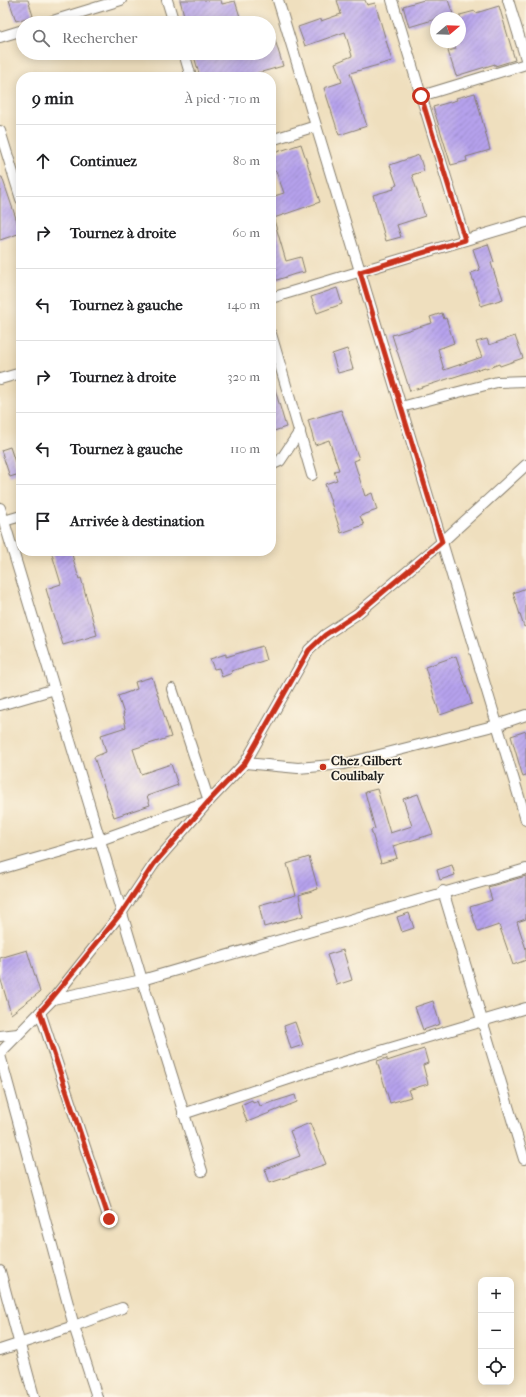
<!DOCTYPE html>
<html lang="fr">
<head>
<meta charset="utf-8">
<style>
	:root { --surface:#fff; --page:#f6f6f6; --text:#202124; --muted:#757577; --line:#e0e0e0 }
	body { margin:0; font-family:"IM FELL French Canon",serif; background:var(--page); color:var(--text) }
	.controls { position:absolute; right:12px; bottom:12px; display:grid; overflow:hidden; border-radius:8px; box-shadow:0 2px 10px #0003 }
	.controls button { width:36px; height:36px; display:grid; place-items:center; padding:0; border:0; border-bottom:1px solid var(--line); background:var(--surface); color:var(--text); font:20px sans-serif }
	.compass { position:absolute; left:430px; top:12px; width:36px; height:36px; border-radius:50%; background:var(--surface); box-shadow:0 2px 10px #0003; rotate:71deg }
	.stop { position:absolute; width:12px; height:12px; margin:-9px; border:3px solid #c8321e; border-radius:50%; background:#fff }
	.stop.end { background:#c8321e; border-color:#fff; box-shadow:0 1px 4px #0008 }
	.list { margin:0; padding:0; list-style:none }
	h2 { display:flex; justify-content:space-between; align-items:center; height:52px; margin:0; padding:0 16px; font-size:17px }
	h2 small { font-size:13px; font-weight:400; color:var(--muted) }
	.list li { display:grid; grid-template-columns:26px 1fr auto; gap:12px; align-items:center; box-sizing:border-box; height:72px; padding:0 16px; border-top:1px solid var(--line) }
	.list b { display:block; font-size:15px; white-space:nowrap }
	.list em { font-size:13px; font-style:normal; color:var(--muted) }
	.icon { flex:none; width:22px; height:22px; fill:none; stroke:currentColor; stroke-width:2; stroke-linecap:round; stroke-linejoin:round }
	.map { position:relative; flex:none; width:526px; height:1397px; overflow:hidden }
	.search { position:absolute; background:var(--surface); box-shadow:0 2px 10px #0003; left:16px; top:16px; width:260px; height:44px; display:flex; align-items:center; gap:10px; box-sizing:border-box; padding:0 14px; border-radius:22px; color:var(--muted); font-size:15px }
	.panel { position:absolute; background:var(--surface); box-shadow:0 2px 10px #0003; left:16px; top:72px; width:260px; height:484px; border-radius:16px }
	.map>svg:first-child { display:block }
	.building { fill:url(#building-hatch) }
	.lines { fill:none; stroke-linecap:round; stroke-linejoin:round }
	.street-casing { stroke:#867e6d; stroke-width:12 }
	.street { stroke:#fff; stroke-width:10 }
	.route { stroke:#c8321e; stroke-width:5 }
	.poi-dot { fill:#c8321e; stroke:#fcf5e5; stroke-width:1.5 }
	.labels { text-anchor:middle; stroke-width:3.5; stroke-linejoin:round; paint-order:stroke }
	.poi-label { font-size:13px; font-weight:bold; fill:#1c1c1c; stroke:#fcf5e5; text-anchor:start }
</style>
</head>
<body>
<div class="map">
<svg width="526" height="1397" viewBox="0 0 526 1397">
	<defs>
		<pattern id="building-hatch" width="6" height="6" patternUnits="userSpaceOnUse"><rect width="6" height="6" fill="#b6a2ed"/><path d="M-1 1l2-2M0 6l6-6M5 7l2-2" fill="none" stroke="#9383bf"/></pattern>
	</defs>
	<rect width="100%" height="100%" fill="#fcf5e5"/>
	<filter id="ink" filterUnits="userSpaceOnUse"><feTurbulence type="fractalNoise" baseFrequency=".025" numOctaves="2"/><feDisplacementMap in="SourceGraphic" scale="8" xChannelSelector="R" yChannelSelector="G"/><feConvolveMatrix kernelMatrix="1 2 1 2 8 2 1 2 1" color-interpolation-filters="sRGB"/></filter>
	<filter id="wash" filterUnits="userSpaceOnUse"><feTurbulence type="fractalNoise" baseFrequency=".012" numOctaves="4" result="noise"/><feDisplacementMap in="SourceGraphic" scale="16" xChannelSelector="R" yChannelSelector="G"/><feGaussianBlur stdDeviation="0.9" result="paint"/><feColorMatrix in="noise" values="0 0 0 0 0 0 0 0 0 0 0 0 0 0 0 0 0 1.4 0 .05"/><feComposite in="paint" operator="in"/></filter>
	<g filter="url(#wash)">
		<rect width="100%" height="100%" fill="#efdfbe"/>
		<g id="blocks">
			<!-- building -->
			<g class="building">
				<path d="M9 0H28L33 16 16 21Z"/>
				<path d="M180 0H221L222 4 235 1 242 23H186Z"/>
				<path d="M337 0H365L367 5 375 3 392 61 350 73 367 126 339 135 324 88 342 82 335 63 352 56 345 32 305 46 298 27 321 19V21L341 14Z"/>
				<path d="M424 0H448L453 14 436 18V19L409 27 403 6Z"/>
				<path d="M499 6 515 60 495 66V64L456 76 448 51 456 49 453 42H460V15L475 11 476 13Z"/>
				<path d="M269 30H272L283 66 244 77H200L193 53H269Z"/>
				<path d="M475 93 490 150 466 157 467 161 451 165 433 107 457 100 456 98Z"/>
				<path d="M301 144 320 202 271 219V197L284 193 276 171 274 172 271 163V154Z"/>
				<path d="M419 155 424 171 412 175 425 216 397 225 401 237 386 241 373 195 394 189 393 186 397 185 390 165Z"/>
				<path d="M0 177H2L21 233 0 240Z"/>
				<path d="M271 220H274L286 261 301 257 305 272 295 274 271 282Z"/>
				<path d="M488 244 494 262 491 263 503 299 481 306 471 273 480 270 473 249Z"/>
				<path d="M337 288 342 304 317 313 311 297Z"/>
				<path d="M442 313 444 319 446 318 454 343 438 349 444 370 482 357 476 342 487 339 489 345 515 336 523 358 500 366 499 364 486 369 485 367 410 391 392 335 432 323 430 317Z"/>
				<path d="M347 349 353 369 338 373 332 354Z"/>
				<path d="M271 386H274L286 427 271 432Z"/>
				<path d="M341 410 359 459 354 461 365 496 372 493 377 510 360 516 364 525 341 533 325 484 337 480 334 471 339 470 329 440 315 445 308 420Z"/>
				<path d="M10 447 19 474 10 477 1 450Z"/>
				<path d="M51 551H71L79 579 81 578 97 635 63 645 46 589 61 584Z"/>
				<path d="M526 588V626L524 627 513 593Z"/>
				<path d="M262 646 266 660 231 671 232 673 222 677 219 668 214 669 210 659 226 654V657Z"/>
				<path d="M456 656 472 704 440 715 425 667Z"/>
				<path d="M152 677 171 737 133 749 141 774 171 764 178 785 147 796 150 805 114 817 94 757 106 752 101 735 126 727 123 714H124L118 696 137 689 135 682Z"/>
				<path d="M526 731V776L523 777 511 736Z"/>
				<path d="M377 789 390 833 412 826 403 799 418 794 433 834 393 846 397 858 381 863 371 830 375 829 365 792Z"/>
				<path d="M309 857 318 889 299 895 303 916 264 927 259 905 296 895 287 864Z"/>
				<path d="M452 865 455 875 440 880 437 870Z"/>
				<path d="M526 876V919L517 922 526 949V960L513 965 499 925 478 932 470 907 492 900 488 887Z"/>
				<path d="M409 913 414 928 402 932 397 917Z"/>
				<path d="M27 950 40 992 11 1014 0 977V958Z"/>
				<path d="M343 950 352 980 337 985 327 955Z"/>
				<path d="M433 1001 440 1024 423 1030 415 1007Z"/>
				<path d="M295 1022 303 1045 291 1049 284 1026Z"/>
				<path d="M424 1049 428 1063 423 1065 428 1084 408 1090 411 1097 390 1103 377 1061 387 1058V1061Z"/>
				<path d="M295 1095 297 1102 247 1122 241 1105 252 1100 253 1103 258 1101 260 1106Z"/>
				<path d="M310 1123 326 1164 270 1183 265 1169 300 1156 290 1131Z"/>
			</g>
		</g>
	</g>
	<g filter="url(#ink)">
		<use href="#blocks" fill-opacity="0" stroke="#867e6d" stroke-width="1"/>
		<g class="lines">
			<!-- street casing -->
			<g class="street-casing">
				<g id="street">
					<path d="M167 0 174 23"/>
					<path d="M278 0 526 820"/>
					<path d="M392 0 465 240"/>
					<path d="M508 0 526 59"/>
					<path d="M46 23 121 0"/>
					<path d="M0 37 23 30"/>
					<path d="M184 53 191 77"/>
					<path d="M421 96 526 64"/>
					<path d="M0 131 21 199"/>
					<path d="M271 140 316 126"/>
					<path d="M271 298 526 222"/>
					<path d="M271 334 312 475"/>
					<path d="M0 379 21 373"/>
					<path d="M401 407 497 382 526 381"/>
					<path d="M271 465 280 461 300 431"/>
					<path d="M0 508 142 980 202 1171"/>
					<path d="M4 521 21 516"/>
					<path d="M0 705 55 689"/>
					<path d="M245 763 298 768 344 764 497 725 526 715"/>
					<path d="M0 869 100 840 209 801 172 689"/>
					<path d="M443 891 524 1159"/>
					<path d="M53 999 142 980 526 869"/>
					<path d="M40 1012 109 1219"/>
					<path d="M0 1036 18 1034"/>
					<path d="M0 1053 53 999 122 912 154 864 209 801 245 763 309 650 325 635 357 614 442 542 526 465"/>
					<path d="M0 1055 74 1326 97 1397"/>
					<path d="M183 1114 310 1072 526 1008"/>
					<path d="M0 1271 34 1397"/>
					<path d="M0 1350 74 1326 122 1308"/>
				</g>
			</g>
			<!-- street -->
			<use href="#street" class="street"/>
		</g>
	</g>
	<g class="lines" filter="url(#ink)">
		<!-- route -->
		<path class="route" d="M109 1219 40 1012 52 998 122 912 154 864 209 801 245 763 309 650 325 635 357 614 442 542 360 272 465 240 421 96"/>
	</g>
	<!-- markers -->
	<circle class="poi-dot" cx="323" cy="767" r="4"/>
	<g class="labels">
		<!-- poi labels -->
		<g class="poi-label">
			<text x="331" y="765">Chez Gilbert<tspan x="331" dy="15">Coulibaly</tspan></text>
		</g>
	</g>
</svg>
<div class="controls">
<button>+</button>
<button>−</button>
<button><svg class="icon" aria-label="locate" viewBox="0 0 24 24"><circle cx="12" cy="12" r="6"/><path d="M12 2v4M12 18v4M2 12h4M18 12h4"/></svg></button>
</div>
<svg class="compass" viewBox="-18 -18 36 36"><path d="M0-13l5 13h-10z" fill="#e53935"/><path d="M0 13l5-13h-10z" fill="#757577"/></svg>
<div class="stop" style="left:421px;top:96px"></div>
<div class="stop end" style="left:109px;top:1219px"></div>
<div class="search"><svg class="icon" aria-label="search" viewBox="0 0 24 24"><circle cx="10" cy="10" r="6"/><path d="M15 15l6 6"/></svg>Rechercher</div>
<section class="panel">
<h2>9 min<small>À pied · 710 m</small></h2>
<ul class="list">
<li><svg class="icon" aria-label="ahead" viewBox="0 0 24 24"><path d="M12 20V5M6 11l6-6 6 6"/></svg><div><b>Continuez</b></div><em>80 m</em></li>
<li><svg class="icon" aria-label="right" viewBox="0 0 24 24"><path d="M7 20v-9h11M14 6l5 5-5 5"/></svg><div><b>Tournez à droite</b></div><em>60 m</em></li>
<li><svg class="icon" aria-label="left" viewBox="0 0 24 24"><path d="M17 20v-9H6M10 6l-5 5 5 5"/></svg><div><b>Tournez à gauche</b></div><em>140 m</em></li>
<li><svg class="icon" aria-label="right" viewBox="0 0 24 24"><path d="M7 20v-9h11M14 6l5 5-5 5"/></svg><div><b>Tournez à droite</b></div><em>320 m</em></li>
<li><svg class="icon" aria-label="left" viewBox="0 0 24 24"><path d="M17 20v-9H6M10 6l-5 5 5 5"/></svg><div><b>Tournez à gauche</b></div><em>110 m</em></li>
<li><svg class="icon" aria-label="arrive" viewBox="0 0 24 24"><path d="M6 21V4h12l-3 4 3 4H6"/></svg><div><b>Arrivée à destination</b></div></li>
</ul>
</section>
</div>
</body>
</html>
